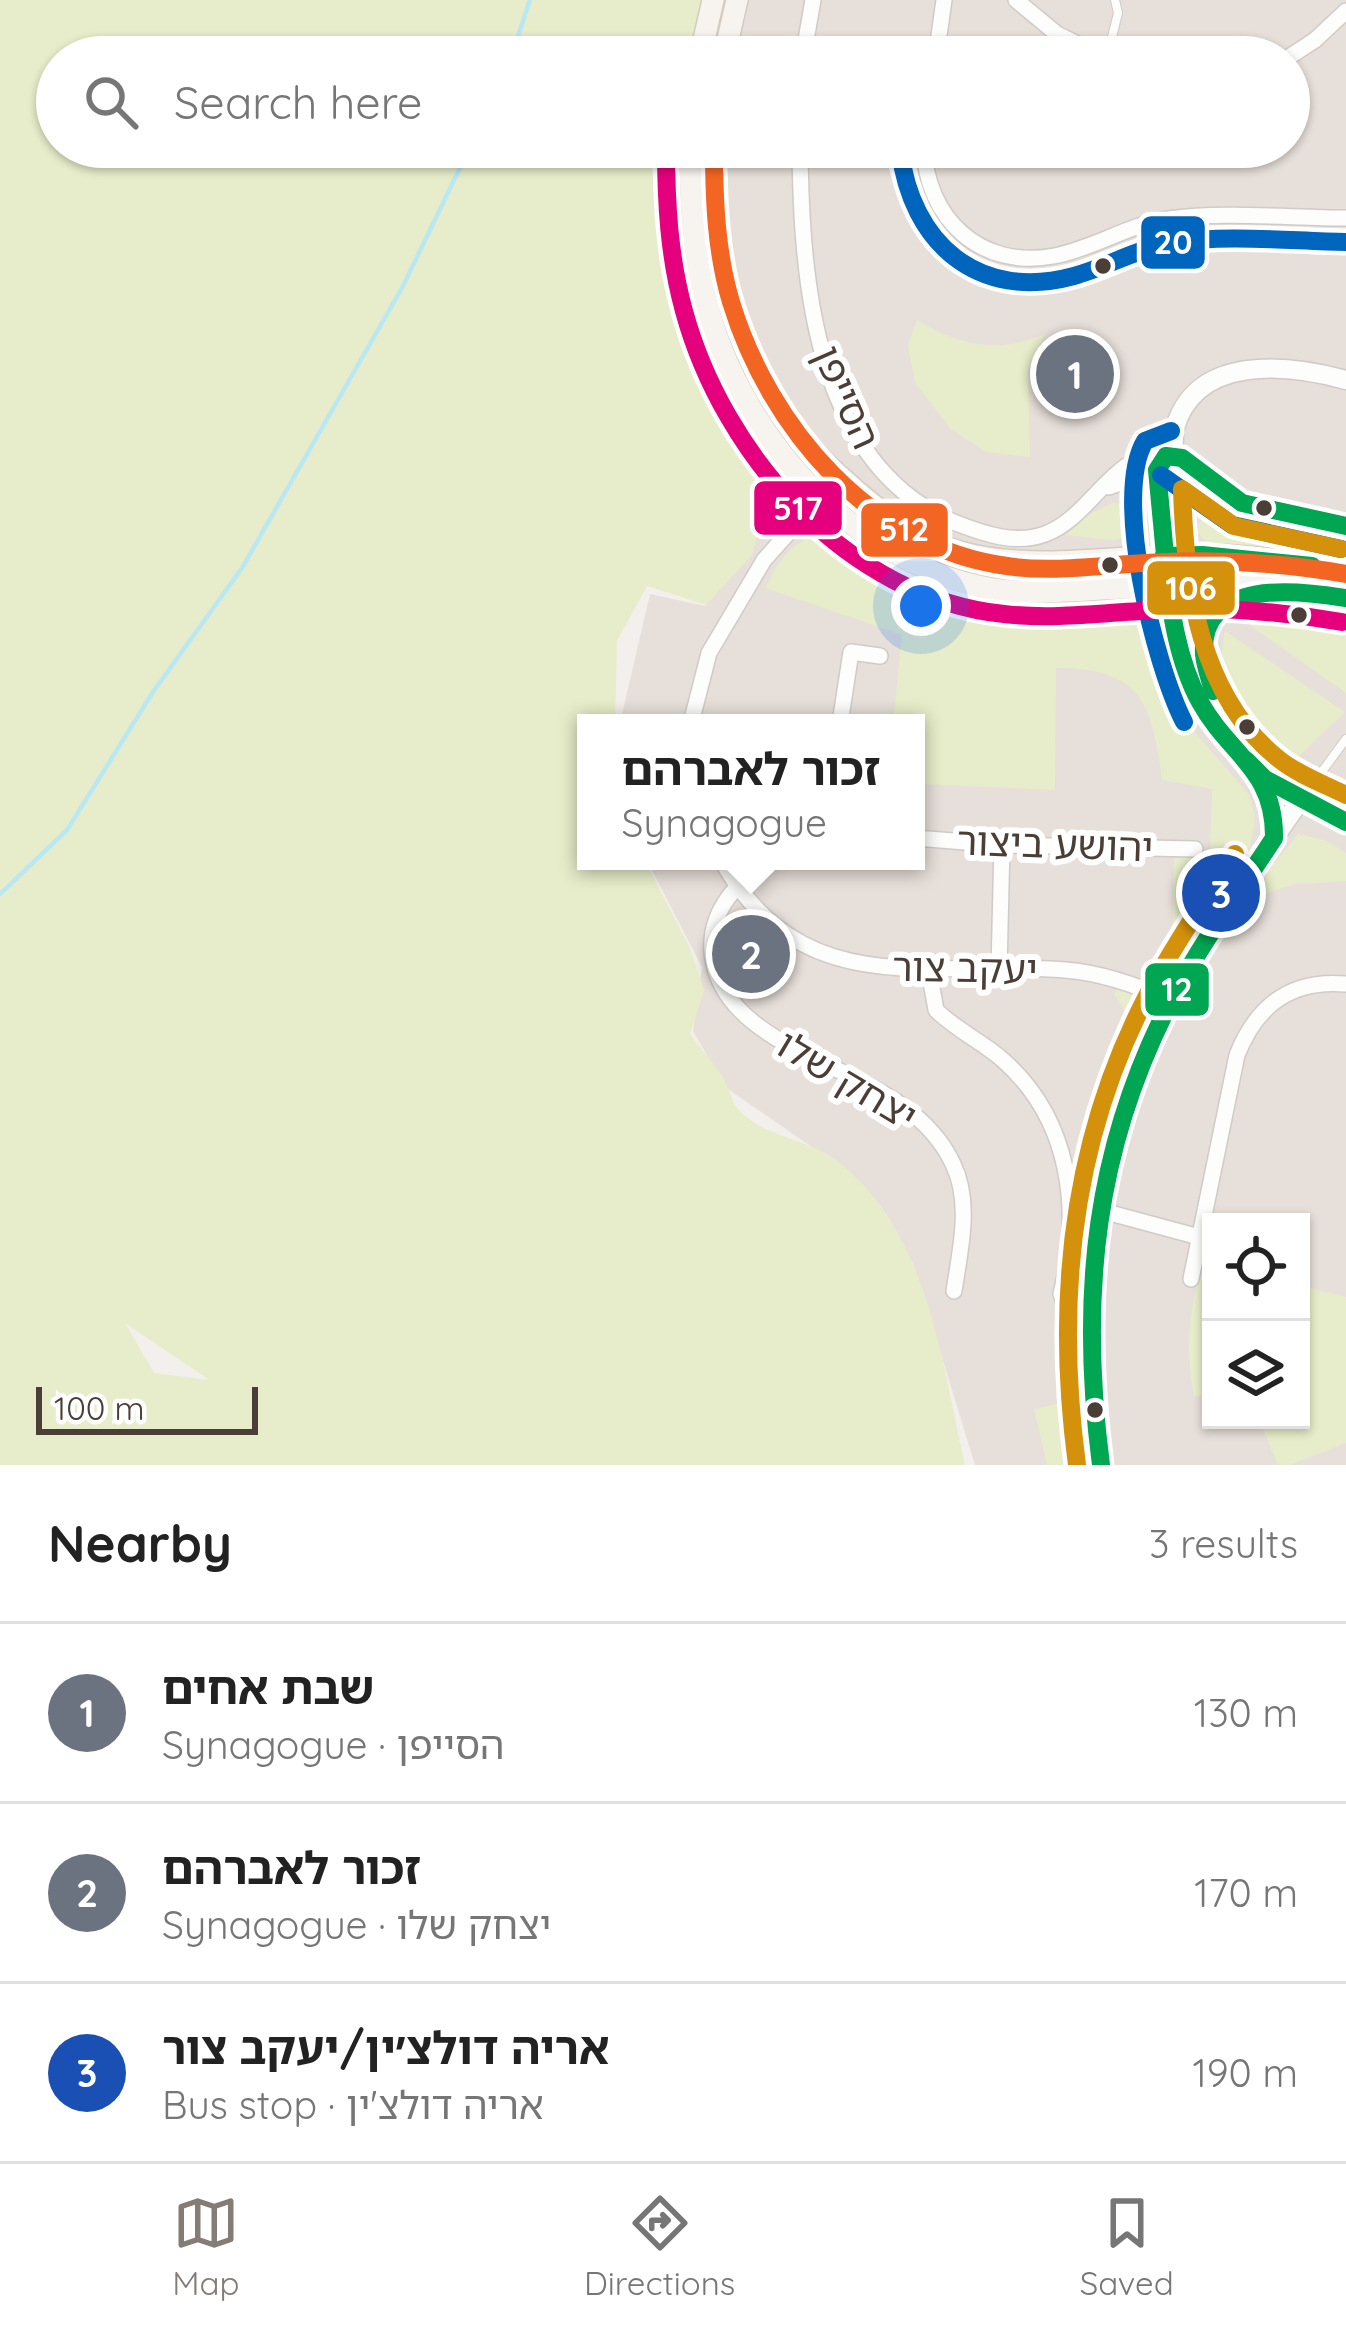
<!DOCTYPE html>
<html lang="en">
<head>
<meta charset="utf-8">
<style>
	:root { --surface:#fff; --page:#f6f6f6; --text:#222; --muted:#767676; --line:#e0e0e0; --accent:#857c76 }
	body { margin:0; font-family:Quicksand,"Noto Sans Hebrew",sans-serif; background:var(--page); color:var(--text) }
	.controls { position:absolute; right:36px; bottom:36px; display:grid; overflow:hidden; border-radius:0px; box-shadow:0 3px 9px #0004 }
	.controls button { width:108px; height:108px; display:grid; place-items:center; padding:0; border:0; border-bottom:3px solid var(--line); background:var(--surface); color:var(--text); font:60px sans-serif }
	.scale { position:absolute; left:36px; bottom:30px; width:222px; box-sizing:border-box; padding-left:12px; border:6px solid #4a3e36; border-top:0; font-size:33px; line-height:42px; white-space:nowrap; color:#4a3e36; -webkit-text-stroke:9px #fff; paint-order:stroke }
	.you { position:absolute; left:921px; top:606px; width:42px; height:42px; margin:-30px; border:9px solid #fff; border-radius:50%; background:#1a73e8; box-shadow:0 0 0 18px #1a73e833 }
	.badge { display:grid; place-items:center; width:78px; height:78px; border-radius:50%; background:var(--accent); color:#fff; font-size:39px; font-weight:700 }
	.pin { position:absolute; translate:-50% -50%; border:6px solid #fff; box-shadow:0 3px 12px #0006 }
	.popup { position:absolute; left:577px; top:714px; width:348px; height:156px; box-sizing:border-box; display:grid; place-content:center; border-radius:0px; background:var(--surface); filter:drop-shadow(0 3px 9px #0005); font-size:39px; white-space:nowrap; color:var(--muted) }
	.popup b { font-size:45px; color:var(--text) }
	.popup::after { content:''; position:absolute; left:50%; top:100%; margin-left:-24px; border:24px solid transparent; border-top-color:var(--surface) }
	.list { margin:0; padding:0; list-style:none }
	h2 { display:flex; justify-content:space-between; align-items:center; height:156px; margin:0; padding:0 48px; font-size:51px }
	h2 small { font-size:39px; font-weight:400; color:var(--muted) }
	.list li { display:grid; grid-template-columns:78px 1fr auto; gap:36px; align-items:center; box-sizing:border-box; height:180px; padding:0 48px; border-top:3px solid var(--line) }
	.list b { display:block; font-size:45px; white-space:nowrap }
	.list p { margin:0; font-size:39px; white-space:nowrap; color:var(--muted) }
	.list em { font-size:39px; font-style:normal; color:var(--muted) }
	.icon { flex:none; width:66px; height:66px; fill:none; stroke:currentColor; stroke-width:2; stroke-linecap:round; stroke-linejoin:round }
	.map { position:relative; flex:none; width:1346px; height:1465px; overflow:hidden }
	.search { position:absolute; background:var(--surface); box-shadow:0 3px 9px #0004; left:36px; right:36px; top:36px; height:132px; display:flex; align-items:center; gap:30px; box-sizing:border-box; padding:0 42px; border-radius:66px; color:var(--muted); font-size:45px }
	.sheet { height:696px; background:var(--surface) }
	nav { display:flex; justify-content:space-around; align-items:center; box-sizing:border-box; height:168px; border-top:3px solid var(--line); background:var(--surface); font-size:33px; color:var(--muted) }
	nav a { display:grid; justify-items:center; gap:6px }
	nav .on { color:var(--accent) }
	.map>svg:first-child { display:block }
	.residential { fill:#e7dfd9; fill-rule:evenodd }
	.green { fill:#e7edca; fill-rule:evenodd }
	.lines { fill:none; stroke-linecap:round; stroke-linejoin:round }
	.stream { stroke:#b9e8f3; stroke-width:4.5 }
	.service-casing { stroke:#cfcbc8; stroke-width:10 }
	.minor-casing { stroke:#cfcbc8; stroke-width:18 }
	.tertiary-casing { stroke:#cfcbc8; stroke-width:21 }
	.secondary-casing { stroke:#d4ccc3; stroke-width:24 }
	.service { stroke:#fdfdfc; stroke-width:8 }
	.minor { stroke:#fdfdfc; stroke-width:15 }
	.tertiary { stroke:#fdfdfc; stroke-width:18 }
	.secondary { stroke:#f7f3ef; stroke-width:21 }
	.bus-1-casing { stroke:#fff; stroke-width:27 }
	.bus-2-casing { stroke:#fff; stroke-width:27 }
	.bus-3-casing { stroke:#fff; stroke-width:27 }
	.bus-4-casing { stroke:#fff; stroke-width:27 }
	.bus-5-casing { stroke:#fff; stroke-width:27 }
	.bus-1 { stroke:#00a651; stroke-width:18 }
	.bus-2 { stroke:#0065bd; stroke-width:18 }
	.bus-3 { stroke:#d4910b; stroke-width:18 }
	.bus-4 { stroke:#e5007d; stroke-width:18 }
	.bus-5 { stroke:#f26522; stroke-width:18 }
	.bus-dot { fill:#4a3e36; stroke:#fff; stroke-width:4.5 }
	.labels { text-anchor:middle; stroke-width:12; stroke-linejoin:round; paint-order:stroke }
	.street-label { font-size:39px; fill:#4a3e36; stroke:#fff }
	.line-badge { stroke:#fff; stroke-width:4.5 }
	.badge-label { font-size:33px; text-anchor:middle; font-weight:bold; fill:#fff }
</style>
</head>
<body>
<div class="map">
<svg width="1346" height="1465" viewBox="0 0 1346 1465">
	<rect width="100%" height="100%" fill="#f2efec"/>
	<!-- residential -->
	<path class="residential" d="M711 0H1346V1465H975L913 1263 835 1163 725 1087 693 1031 702 967 647 861H916V723H620L650 594 705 606 781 506 768 450 731 399 684 223 687 147H1289V57H698ZM1211 1222H1301V1420H1211Z"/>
	<!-- green -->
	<g class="green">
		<path d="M0 0H708L694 57H57V147H681L678 225 698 321 733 414 773 476 752 555 706 605 647 586 617 641 615 723H586V861H645L690 948 704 990 690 1034C701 1050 719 1068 727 1085 731 1094 732 1103 739 1110 763 1137 808 1139 836 1160 928 1230 941 1360 965 1465H0ZM125 1323 208 1379 209 1380 154 1373Z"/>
		<path d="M917 320C960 346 998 354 1045 334L1028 370 1030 457 986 452 951 429 915 383 908 345Z"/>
		<path d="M1112 503 1134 505 1142 531C1122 546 1090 537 1065 535L1088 515Z"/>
		<path d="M1221 515 1245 525 1346 546V564L1214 550 1198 533 1199 523 1206 516Z"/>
		<path d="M818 535C857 538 860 554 890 573 914 588 941 597 969 603 1025 616 1095 591 1145 622L1188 724 1250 796 1255 819 1248 858 1171 980 1174 859 1210 854 1212 789 1162 780C1152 704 1143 668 1056 668L1055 790 923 784 916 780V723H893L902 635 766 588C777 562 791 542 818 535Z"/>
		<path d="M1262 614 1346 628V693L1244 621Z"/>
		<path d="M1225 631 1345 712 1295 760C1248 725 1211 693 1225 631Z"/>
		<path d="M1298 834 1325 840 1346 853V881L1296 884 1246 899Z"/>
		<path d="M1120 988 1163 1002 1143 1042 1114 994Z"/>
		<path d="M1206 1251 1211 1255V1393L1194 1397C1184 1345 1190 1302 1206 1251Z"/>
		<path d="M1301 1286 1346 1297V1443L1290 1465H1278L1259 1420H1301Z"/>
		<path d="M1073 1401 1087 1465H1047L1034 1409Z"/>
	</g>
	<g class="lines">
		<!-- stream -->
		<g class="stream">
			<path d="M511 57 530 0"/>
			<path d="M0 894 67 830 153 692 242 568 403 286 470 147"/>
		</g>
		<!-- service casing -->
		<g class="service-casing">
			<g id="service">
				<path d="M1107 57 1118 13 1115 0"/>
				<path d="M1303 797 1346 739"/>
			</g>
		</g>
		<!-- minor casing -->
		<g class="minor-casing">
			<g id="minor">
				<path d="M1016 0 1057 34 1104 57"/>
				<path d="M803 57 813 0"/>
				<path d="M936 57 944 0"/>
				<path d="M1289 57 1315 40 1346 11"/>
				<path d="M800 147C801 277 814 466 956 523 984 534 1016 545 1045 534 1093 517 1115 445 1173 454"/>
				<path d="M924 147C926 218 980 270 1054 256 1093 249 1129 224 1169 219 1221 211 1292 218 1346 218"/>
				<path d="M1109 487 1157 470"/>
				<path d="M691 723 709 653 764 560 798 522 811 518 844 519"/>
				<path d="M840 723 851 652 880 656"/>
				<path d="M916 838 1002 845 1195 849"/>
				<path d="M722 861C803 1005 933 959 1065 970 1103 973 1137 985 1171 1001"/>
				<path d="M738 886C696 929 707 985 753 1022 815 1072 916 1085 953 1164 972 1203 960 1250 954 1291"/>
				<path d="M999 969 1002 845"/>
				<path d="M929 971 936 1010C956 1030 983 1042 1004 1061 1071 1121 1081 1210 1061 1294L1064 1303 1087 1314"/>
				<path d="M1099 1210 1199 1237"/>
				<path d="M1191 1279 1237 1055C1257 1005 1291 979 1346 984"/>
			</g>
		</g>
		<!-- tertiary casing -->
		<g class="tertiary-casing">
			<g id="tertiary">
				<path d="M1175 455 1163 457 1157 466C1159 574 1171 709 1265 779 1288 796 1320 808 1346 822"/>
				<path d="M1175 455 1233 498"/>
				<path d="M1176 471 1203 493 1217 498 1346 526"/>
				<path d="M1265 779 1275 811 1274 838"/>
				<path d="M1302 798C1276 764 1237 736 1216 698 1182 637 1172 502 1174 431 1194 353 1288 364 1346 380"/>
				<path d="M1101 1465C1075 1312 1092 1161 1161 1021 1200 942 1252 870 1302 798"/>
			</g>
		</g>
		<!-- secondary casing -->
		<g class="secondary-casing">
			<g id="secondary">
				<path d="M700 57 713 0"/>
				<path d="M724 57 737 0"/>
				<path d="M690 147C690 201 693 257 708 309 745 441 860 571 1001 590 1046 595 1093 589 1138 587 1207 583 1278 584 1346 598"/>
				<path d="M713 147C713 247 731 362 800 439 817 457 836 473 854 489 888 519 927 546 972 555 1046 571 1126 554 1201 555 1248 555 1299 562 1346 571"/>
				<path d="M1203 665C1200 614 1217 608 1262 592"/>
			</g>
		</g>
		<!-- service -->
		<use href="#service" class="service"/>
		<!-- minor -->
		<use href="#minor" class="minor"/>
		<!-- tertiary -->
		<use href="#tertiary" class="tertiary"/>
		<!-- secondary -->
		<use href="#secondary" class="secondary"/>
		<!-- bus-1 casing -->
		<g class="bus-1-casing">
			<g id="bus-1">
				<path d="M1164 556 1202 555 1312 566"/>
				<path d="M1169 598 1157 470 1166 456 1182 458 1242 503 1346 526"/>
				<path d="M1213 691C1210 679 1205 666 1204 654 1200 578 1297 590 1346 598"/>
				<path d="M1246 760 1265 779 1346 822"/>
				<path d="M1101 1465C1079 1296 1094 1145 1175 993 1204 939 1241 889 1274 838 1275 769 1229 755 1200 702 1176 658 1170 605 1164 556"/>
			</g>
		</g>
		<!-- bus-2 casing -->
		<g class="bus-2-casing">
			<g id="bus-2">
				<path d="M900 150C911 243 978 302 1074 276 1107 267 1136 249 1170 243 1228 234 1288 241 1346 242"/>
				<path d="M1171 431 1145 441C1112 496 1155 665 1184 722"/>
				<path d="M1161 475 1232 525 1341 549"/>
			</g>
		</g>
		<!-- bus-3 casing -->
		<g class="bus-3-casing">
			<g id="bus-3">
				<path d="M1341 549 1234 526 1182 489C1185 586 1199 697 1280 760 1299 775 1324 784 1346 795"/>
				<path d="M1077 1465C1055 1302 1071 1141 1148 994 1174 945 1205 900 1235 854"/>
			</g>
		</g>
		<!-- bus-4 casing -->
		<g class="bus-4-casing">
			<path id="bus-4" d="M666 147C666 202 669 257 684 311 723 455 848 598 1004 614 1056 620 1108 612 1159 610 1221 607 1281 611 1342 622"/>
		</g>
		<!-- bus-5 casing -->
		<g class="bus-5-casing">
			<path id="bus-5" d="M714 147C714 199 716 252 731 302 769 427 871 548 1007 566 1052 573 1100 565 1145 563 1212 559 1279 562 1346 574"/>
		</g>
		<!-- bus-1 -->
		<use href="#bus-1" class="bus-1"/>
		<!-- bus-2 -->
		<use href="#bus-2" class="bus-2"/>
		<!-- bus-3 -->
		<use href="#bus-3" class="bus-3"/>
		<!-- bus-4 -->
		<use href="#bus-4" class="bus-4"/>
		<!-- bus-5 -->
		<use href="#bus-5" class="bus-5"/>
	</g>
	<!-- markers -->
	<g class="bus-dot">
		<circle cx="1103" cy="266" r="10"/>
		<circle cx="1264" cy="508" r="10"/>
		<circle cx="1110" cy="565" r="10"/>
		<circle cx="1299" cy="615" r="10"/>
		<circle cx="1247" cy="727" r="10"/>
		<circle cx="1095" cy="1410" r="10"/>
	</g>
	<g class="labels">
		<!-- street labels -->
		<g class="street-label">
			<text transform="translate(847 397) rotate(66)" y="14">הסייפן</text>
			<text transform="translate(1055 844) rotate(2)" y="14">יהושע ביצור</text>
			<text transform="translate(965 968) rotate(1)" y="14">יעקב צור</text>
			<text transform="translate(847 1080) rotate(31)" y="14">יצחק שלו</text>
		</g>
	</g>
	<g class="line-badge">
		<rect x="1139" y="214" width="68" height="57" rx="12" fill="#0065bd"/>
		<rect x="752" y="479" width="92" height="58" rx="12" fill="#e5007d"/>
		<rect x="859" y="501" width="91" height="58" rx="12" fill="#f26522"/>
		<rect x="1145" y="559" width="92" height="58" rx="12" fill="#d4910b"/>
		<rect x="1143" y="961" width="68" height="57" rx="12" fill="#00a651"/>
	</g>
	<g class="badge-label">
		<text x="1173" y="254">20</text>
		<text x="798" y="520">517</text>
		<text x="904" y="541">512</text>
		<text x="1191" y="600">106</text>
		<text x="1177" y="1001">12</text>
	</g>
</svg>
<div class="controls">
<button><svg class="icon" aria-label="locate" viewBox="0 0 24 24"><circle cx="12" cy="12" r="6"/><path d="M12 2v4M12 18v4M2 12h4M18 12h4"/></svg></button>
<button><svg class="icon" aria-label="layers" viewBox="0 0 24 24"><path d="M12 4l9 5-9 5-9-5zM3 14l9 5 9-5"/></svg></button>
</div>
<div class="scale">100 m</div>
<div class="you"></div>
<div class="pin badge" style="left:1075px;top:374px;background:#6b7280">1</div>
<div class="pin badge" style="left:751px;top:954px;background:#6b7280">2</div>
<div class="popup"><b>זכור לאברהם</b>Synagogue</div>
<div class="pin badge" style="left:1221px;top:893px;background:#1a4fb4">3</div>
<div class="search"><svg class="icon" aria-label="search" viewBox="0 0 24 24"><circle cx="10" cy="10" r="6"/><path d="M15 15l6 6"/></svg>Search here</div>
</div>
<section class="sheet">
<h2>Nearby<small>3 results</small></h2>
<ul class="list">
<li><span class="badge" style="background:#6b7280">1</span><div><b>שבת אחים</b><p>Synagogue · הסייפן</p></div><em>130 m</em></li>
<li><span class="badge" style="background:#6b7280">2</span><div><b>זכור לאברהם</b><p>Synagogue · יצחק שלו</p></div><em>170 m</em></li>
<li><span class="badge" style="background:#1a4fb4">3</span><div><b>אריה דולצ׳ין/יעקב צור</b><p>Bus stop · אריה דולצ'ין</p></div><em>190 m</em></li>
</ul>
</section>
<nav>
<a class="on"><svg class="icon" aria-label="map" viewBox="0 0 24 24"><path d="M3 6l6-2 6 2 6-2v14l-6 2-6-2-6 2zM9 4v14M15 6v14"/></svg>Map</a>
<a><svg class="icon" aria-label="directions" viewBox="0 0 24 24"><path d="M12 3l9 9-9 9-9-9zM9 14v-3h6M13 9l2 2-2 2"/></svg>Directions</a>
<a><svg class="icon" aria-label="saved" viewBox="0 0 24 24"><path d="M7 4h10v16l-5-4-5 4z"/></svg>Saved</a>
</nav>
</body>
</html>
